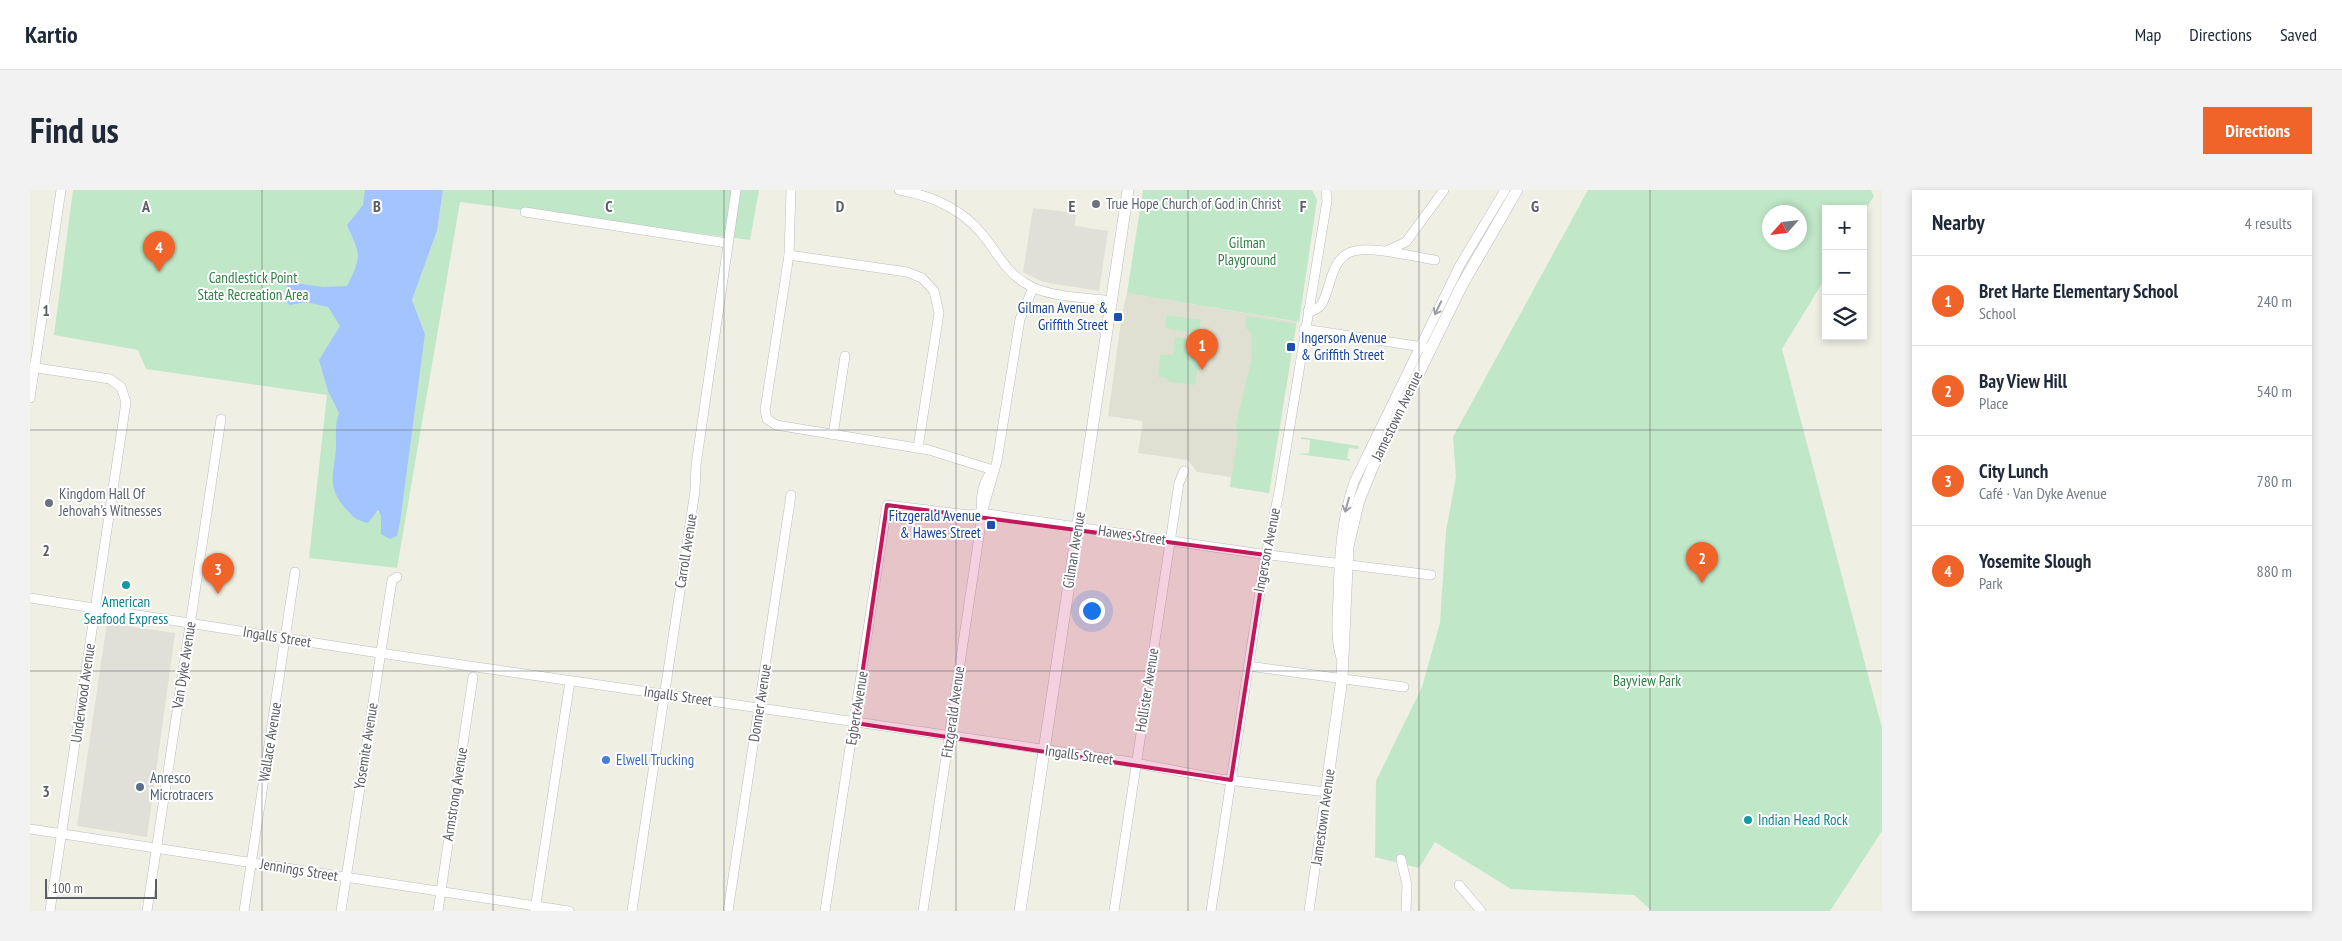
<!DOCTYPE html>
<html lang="en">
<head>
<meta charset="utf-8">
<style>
	:root { --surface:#fff; --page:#f2f2f3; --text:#1f2937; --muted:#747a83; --line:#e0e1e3; --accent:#f06429 }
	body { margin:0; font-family:"PT Sans Narrow",sans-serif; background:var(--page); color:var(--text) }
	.controls { position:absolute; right:15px; top:15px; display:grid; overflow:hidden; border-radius:0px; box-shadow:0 2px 8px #0003 }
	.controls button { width:45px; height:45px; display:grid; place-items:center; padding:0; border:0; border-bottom:1px solid var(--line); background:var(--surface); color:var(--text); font:25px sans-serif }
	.compass { position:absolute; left:1732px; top:15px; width:45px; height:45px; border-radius:50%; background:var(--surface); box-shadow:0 2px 8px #0003; rotate:243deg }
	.scale { position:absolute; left:15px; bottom:12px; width:112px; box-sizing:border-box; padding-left:5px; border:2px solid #5c5e65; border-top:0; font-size:14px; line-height:18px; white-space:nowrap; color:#5c5e65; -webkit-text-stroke:4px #fff; paint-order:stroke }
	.you { position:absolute; left:1061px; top:420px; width:18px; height:18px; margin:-12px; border:4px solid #fff; border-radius:50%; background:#1a73e8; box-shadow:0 0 0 8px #1a73e833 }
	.badge { display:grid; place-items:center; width:32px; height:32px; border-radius:50%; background:var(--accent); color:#fff; font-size:16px; font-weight:700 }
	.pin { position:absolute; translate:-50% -41px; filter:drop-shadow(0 1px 2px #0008) }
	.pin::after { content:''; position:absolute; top:26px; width:18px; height:15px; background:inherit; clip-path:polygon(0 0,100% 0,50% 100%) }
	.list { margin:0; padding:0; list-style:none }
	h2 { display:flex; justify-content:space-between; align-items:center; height:65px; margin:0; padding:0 20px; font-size:21px }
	h2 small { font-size:16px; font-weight:400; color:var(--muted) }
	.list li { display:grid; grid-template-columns:32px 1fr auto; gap:15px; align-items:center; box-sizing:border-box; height:90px; padding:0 20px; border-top:1px solid var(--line) }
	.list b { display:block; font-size:19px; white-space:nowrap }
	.list p { margin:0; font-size:16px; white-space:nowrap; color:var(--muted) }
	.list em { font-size:16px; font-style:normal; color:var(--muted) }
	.icon { flex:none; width:28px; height:28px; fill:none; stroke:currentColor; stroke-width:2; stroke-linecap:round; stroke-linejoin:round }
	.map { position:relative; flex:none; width:1852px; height:721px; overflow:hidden; border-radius:0px }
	header { display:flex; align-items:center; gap:30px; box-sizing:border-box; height:70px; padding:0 25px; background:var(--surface); border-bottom:1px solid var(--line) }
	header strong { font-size:24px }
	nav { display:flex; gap:28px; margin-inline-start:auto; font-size:18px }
	.intro { display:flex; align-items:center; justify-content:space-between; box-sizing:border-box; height:120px; padding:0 30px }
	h1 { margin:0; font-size:35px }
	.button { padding:12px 22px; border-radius:0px; background:var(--accent); color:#fff; font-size:18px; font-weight:700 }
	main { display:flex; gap:30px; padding:0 30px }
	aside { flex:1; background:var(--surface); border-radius:0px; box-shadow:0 2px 8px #0003 }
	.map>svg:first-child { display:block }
	.industrial { fill:#e0e0d8 }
	.education { fill:#dfdfd2 }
	.green { fill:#c0e8c8; fill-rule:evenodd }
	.water { fill:#a4c4ff }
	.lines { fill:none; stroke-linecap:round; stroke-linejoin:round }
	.minor-casing { stroke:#bcbcc3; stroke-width:10 }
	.tertiary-casing { stroke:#bcbcc3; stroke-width:12 }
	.minor { stroke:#fff; stroke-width:9 }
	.tertiary { stroke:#fff; stroke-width:11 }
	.oneway { stroke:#9d9ea3 }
	.marked { fill:#c2185b; fill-opacity:0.2; stroke:#c2185b; stroke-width:4; stroke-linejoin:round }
	.grid { fill:none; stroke:#5c5e65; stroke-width:1; stroke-opacity:0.55 }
	.worship-dot { fill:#6b7280; stroke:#fff; stroke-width:2 }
	.transit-dot { fill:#1a4fb4; stroke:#fff; stroke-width:2 }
	.culture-dot { fill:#0f9aa8; stroke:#fff; stroke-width:2 }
	.shop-dot { fill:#3f7fe0; stroke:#fff; stroke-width:2 }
	.service-dot { fill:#5c6f8a; stroke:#fff; stroke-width:2 }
	.labels { text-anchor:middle; stroke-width:4; stroke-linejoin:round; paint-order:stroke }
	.worship-label { font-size:15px; fill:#5b616d; stroke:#fff; text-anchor:start }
	.park-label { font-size:15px; fill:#308145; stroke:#fff }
	.transit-label { font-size:15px; fill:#164399; stroke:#fff; text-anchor:end }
	.street-label { font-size:15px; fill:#5c5e65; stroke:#fff }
	.culture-label { font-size:15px; fill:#0d838f; stroke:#fff }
	.shop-label { font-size:15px; fill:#366cbe; stroke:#fff; text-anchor:start }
	.service-label { font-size:15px; fill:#4e5e75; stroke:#fff; text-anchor:start }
	.grid-label { font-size:16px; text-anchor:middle; font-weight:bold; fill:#5c5e65; stroke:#fff; stroke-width:4; stroke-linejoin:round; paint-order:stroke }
</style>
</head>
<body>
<header>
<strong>Kartio</strong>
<nav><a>Map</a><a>Directions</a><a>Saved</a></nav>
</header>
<div class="intro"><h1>Find us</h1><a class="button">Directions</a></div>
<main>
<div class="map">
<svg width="1852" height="721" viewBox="0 0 1852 721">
	<rect width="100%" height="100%" fill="#efefe4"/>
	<!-- industrial -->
	<g class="industrial">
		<path d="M1003 18 1046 23 1045 36 1078 41 1069 101 1013 92 993 82Z"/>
		<path d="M77 433 145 443 117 647 47 636Z"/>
	</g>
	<!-- education -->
	<path class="education" d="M1097 103 1267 132 1239 303 1200 297 1201 287 1167 282 1158 270 1108 263 1113 231 1078 226 1092 125Z"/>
	<!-- green -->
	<g class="green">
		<path d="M43 0H342L339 16 317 35C324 50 332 65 324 82L340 322 366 323 395 144 382 110 407 41 413 0H729L720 50 430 12 367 378 279 368 297 205 116 179 108 160 24 145Z"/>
		<path d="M1113 0H1282L1287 10 1269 132 1097 103Z"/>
		<path d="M1558 0H1841L1844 6 1833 24V19H1796V87L1752 159 1852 538V641L1800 721H1622L1604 705 1481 699 1405 652 1389 678 1345 667 1346 591 1392 497 1410 433 1416 341 1426 287 1423 247ZM1740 22H1770V52H1740Z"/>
		<path d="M1137 125 1171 130 1168 144 1135 138Z"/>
		<path d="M1217 126 1266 134 1239 303 1200 297 1208 245 1206 234 1221 172 1222 144 1215 137Z"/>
		<path d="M1145 147 1171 150 1165 195 1140 192 1135 187H1128L1130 165H1143Z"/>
		<path d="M1271 247 1329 256 1328 259 1319 258 1317 268 1320 269V271L1268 264 1279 263 1280 250 1271 249Z"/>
	</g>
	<!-- water -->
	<path class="water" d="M335 0H413L407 41 382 110 395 144 370 332 367 346 360 349 351 344V326L348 320 338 333C327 331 323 327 316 319 294 295 306 281 306 253 306 242 305 234 309 223L298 201 289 170 310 136 298 117 276 112 260 115 253 109 258 92 293 97 317 96C332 67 330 64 317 35L333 15Z"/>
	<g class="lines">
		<!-- minor casing -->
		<g class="minor-casing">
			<g id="minor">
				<path d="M761 0 759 65 735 220 737 229 746 235 899 260 963 280"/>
				<path d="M869 0C905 6 938 22 959 53 970 68 978 83 995 93 1018 108 1054 107 1081 111"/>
				<path d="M495 22 697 53"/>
				<path d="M1356 61 1376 52 1414 0"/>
				<path d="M759 65 877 82 892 88 904 101 909 123 888 258"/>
				<path d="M1278 121C1305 122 1292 69 1324 61 1345 56 1383 67 1405 70"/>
				<path d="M1274 139 1393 157"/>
				<path d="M0 177 80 189 91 197 96 212 20 721"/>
				<path d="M0 208 31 0"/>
				<path d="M803 245 815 166"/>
				<path d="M952 323 967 271 990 129 1003 98"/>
				<path d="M0 408 336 461 1095 571 1190 589 1296 602 1279 721"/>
				<path d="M1311 468C1305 447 1307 428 1308 407 1309 367 1311 330 1324 292L1430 75 1475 0"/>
				<path d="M1218 476 1374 497"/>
				<path d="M0 639 539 721"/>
				<path d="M1371 669 1377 695 1376 721"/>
				<path d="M1429 695 1451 721"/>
				<path d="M505 720 540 491"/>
				<path d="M117 721 191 229"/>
				<path d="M214 721 265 382"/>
				<path d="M311 721 362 390 367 387"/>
				<path d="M408 721 443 487"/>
				<path d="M602 721 665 301 666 275 706 0"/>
				<path d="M698 721 761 305"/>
				<path d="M795 721 857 315 939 325 951 323 1224 363 1401 385"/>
				<path d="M893 721 951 333C952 312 948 298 963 280"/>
				<path d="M1084 721 1149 293 1154 281"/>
				<path d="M1181 721 1234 375 1249 302 1297 11 1296 0"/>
			</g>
		</g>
		<!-- tertiary casing -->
		<g class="tertiary-casing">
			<g id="tertiary">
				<path d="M1296 602 1312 488 1318 356 1329 310 1343 276 1432 95 1487 0"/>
				<path d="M990 721 1098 0"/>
			</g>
		</g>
		<!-- minor -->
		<use href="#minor" class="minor"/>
		<!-- tertiary -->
		<use href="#tertiary" class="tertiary"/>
	</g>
	<!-- one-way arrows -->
	<defs><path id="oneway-shaft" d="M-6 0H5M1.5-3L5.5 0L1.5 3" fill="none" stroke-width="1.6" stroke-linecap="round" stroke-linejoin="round" transform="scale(1.25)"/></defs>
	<g class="oneway">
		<use href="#oneway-shaft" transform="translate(1408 118) rotate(116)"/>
		<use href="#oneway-shaft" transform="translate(1317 315) rotate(105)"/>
	</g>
	<!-- marked area -->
	<path class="marked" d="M857 315 1236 365 1201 590 825 533Z"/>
	<!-- grid -->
	<path class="grid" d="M232 0V721M463 0V721M694 0V721M926 0V721M1158 0V721M1389 0V721M1620 0V721M0 240H1852M0 481H1852"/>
	<!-- markers -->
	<g class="worship-dot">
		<circle cx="1066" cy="14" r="5"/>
		<circle cx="19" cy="313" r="5"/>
	</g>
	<g class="transit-dot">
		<rect x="1083" y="122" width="10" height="10" rx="2.5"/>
		<rect x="1256" y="152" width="10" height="10" rx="2.5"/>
		<rect x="956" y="330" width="10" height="10" rx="2.5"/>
	</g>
	<g class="culture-dot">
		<circle cx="96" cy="395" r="5"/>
		<circle cx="1718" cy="630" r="5"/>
	</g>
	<circle class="shop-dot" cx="576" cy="570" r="5"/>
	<circle class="service-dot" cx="110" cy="597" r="5"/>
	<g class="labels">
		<!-- worship labels -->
		<g class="worship-label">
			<text x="1076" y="19">True Hope Church of God in Christ</text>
			<text x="29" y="309">Kingdom Hall Of<tspan x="29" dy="17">Jehovah's Witnesses</tspan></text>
		</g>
		<!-- park labels -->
		<g class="park-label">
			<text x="1217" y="58">Gilman<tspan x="1217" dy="17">Playground</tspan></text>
			<text x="223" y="93">Candlestick Point<tspan x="223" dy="17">State Recreation Area</tspan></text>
			<text x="1617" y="496">Bayview Park</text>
		</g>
		<!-- transit labels -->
		<g class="transit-label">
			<text x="1078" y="123">Gilman Avenue &amp;<tspan x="1078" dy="17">Griffith Street</tspan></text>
			<text x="1271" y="153" text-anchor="start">Ingerson Avenue<tspan x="1271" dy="17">&amp; Griffith Street</tspan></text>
			<text x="951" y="331">Fitzgerald Avenue<tspan x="951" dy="17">&amp; Hawes Street</tspan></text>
		</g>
		<!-- street labels -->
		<g class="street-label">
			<text transform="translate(1367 226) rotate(-64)" y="5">Jamestown Avenue</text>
			<text transform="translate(1102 345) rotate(8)" y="5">Hawes Street</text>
			<text transform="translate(1044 360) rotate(-81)" y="5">Gilman Avenue</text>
			<text transform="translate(1237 360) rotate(-79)" y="5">Ingerson Avenue</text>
			<text transform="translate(656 361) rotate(-81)" y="5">Carroll Avenue</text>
			<text transform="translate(247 447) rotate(9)" y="5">Ingalls Street</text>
			<text transform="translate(154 475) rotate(-81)" y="5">Van Dyke Avenue</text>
			<text transform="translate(1117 500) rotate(-81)" y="5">Hollister Avenue</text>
			<text transform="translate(53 503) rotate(-82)" y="5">Underwood Avenue</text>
			<text transform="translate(648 506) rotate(8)" y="5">Ingalls Street</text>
			<text transform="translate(730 513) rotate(-81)" y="5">Donner Avenue</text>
			<text transform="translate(827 518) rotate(-81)" y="5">Egbert Avenue</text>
			<text transform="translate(923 522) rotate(-82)" y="5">Fitzgerald Avenue</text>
			<text transform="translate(240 552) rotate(-81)" y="5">Wallace Avenue</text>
			<text transform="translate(336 556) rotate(-81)" y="5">Yosemite Avenue</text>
			<text transform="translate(1049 565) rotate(8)" y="5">Ingalls Street</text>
			<text transform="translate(425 604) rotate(-81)" y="5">Armstrong Avenue</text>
			<text transform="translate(1293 627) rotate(-82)" y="5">Jamestown Avenue</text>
			<text transform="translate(269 680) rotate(9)" y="5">Jennings Street</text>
		</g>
		<!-- culture labels -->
		<g class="culture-label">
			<text x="96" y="417">American<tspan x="96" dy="17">Seafood Express</tspan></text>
			<text x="1728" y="635" text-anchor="start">Indian Head Rock</text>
		</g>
		<!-- shop labels -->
		<g class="shop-label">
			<text x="586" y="575">Elwell Trucking</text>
		</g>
		<!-- service labels -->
		<g class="service-label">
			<text x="120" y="593">Anresco<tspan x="120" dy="17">Microtracers</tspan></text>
		</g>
	</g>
	<g class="grid-label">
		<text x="116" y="22">A</text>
		<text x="347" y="22">B</text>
		<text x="579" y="22">C</text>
		<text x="810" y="22">D</text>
		<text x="1042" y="22">E</text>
		<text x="1273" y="22">F</text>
		<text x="1505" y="22">G</text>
		<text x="16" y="126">1</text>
		<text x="16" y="366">2</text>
		<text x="16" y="607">3</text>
	</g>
</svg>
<div class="controls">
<button>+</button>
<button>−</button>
<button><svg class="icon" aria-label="layers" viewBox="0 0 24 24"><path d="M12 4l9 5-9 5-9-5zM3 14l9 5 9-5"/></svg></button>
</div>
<svg class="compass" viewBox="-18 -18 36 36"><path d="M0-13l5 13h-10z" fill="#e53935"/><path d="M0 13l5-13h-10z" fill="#747a83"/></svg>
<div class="scale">100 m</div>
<div class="you"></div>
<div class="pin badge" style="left:1172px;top:180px">1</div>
<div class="pin badge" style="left:1672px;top:393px">2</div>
<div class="pin badge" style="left:188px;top:404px">3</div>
<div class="pin badge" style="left:129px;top:82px">4</div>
</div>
<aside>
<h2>Nearby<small>4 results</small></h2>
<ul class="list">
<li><span class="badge">1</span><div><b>Bret Harte Elementary School</b><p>School</p></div><em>240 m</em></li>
<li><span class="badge">2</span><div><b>Bay View Hill</b><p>Place</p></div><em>540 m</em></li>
<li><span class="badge">3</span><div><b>City Lunch</b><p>Café · Van Dyke Avenue</p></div><em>780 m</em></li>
<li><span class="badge">4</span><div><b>Yosemite Slough</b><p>Park</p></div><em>880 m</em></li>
</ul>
</aside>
</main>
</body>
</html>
